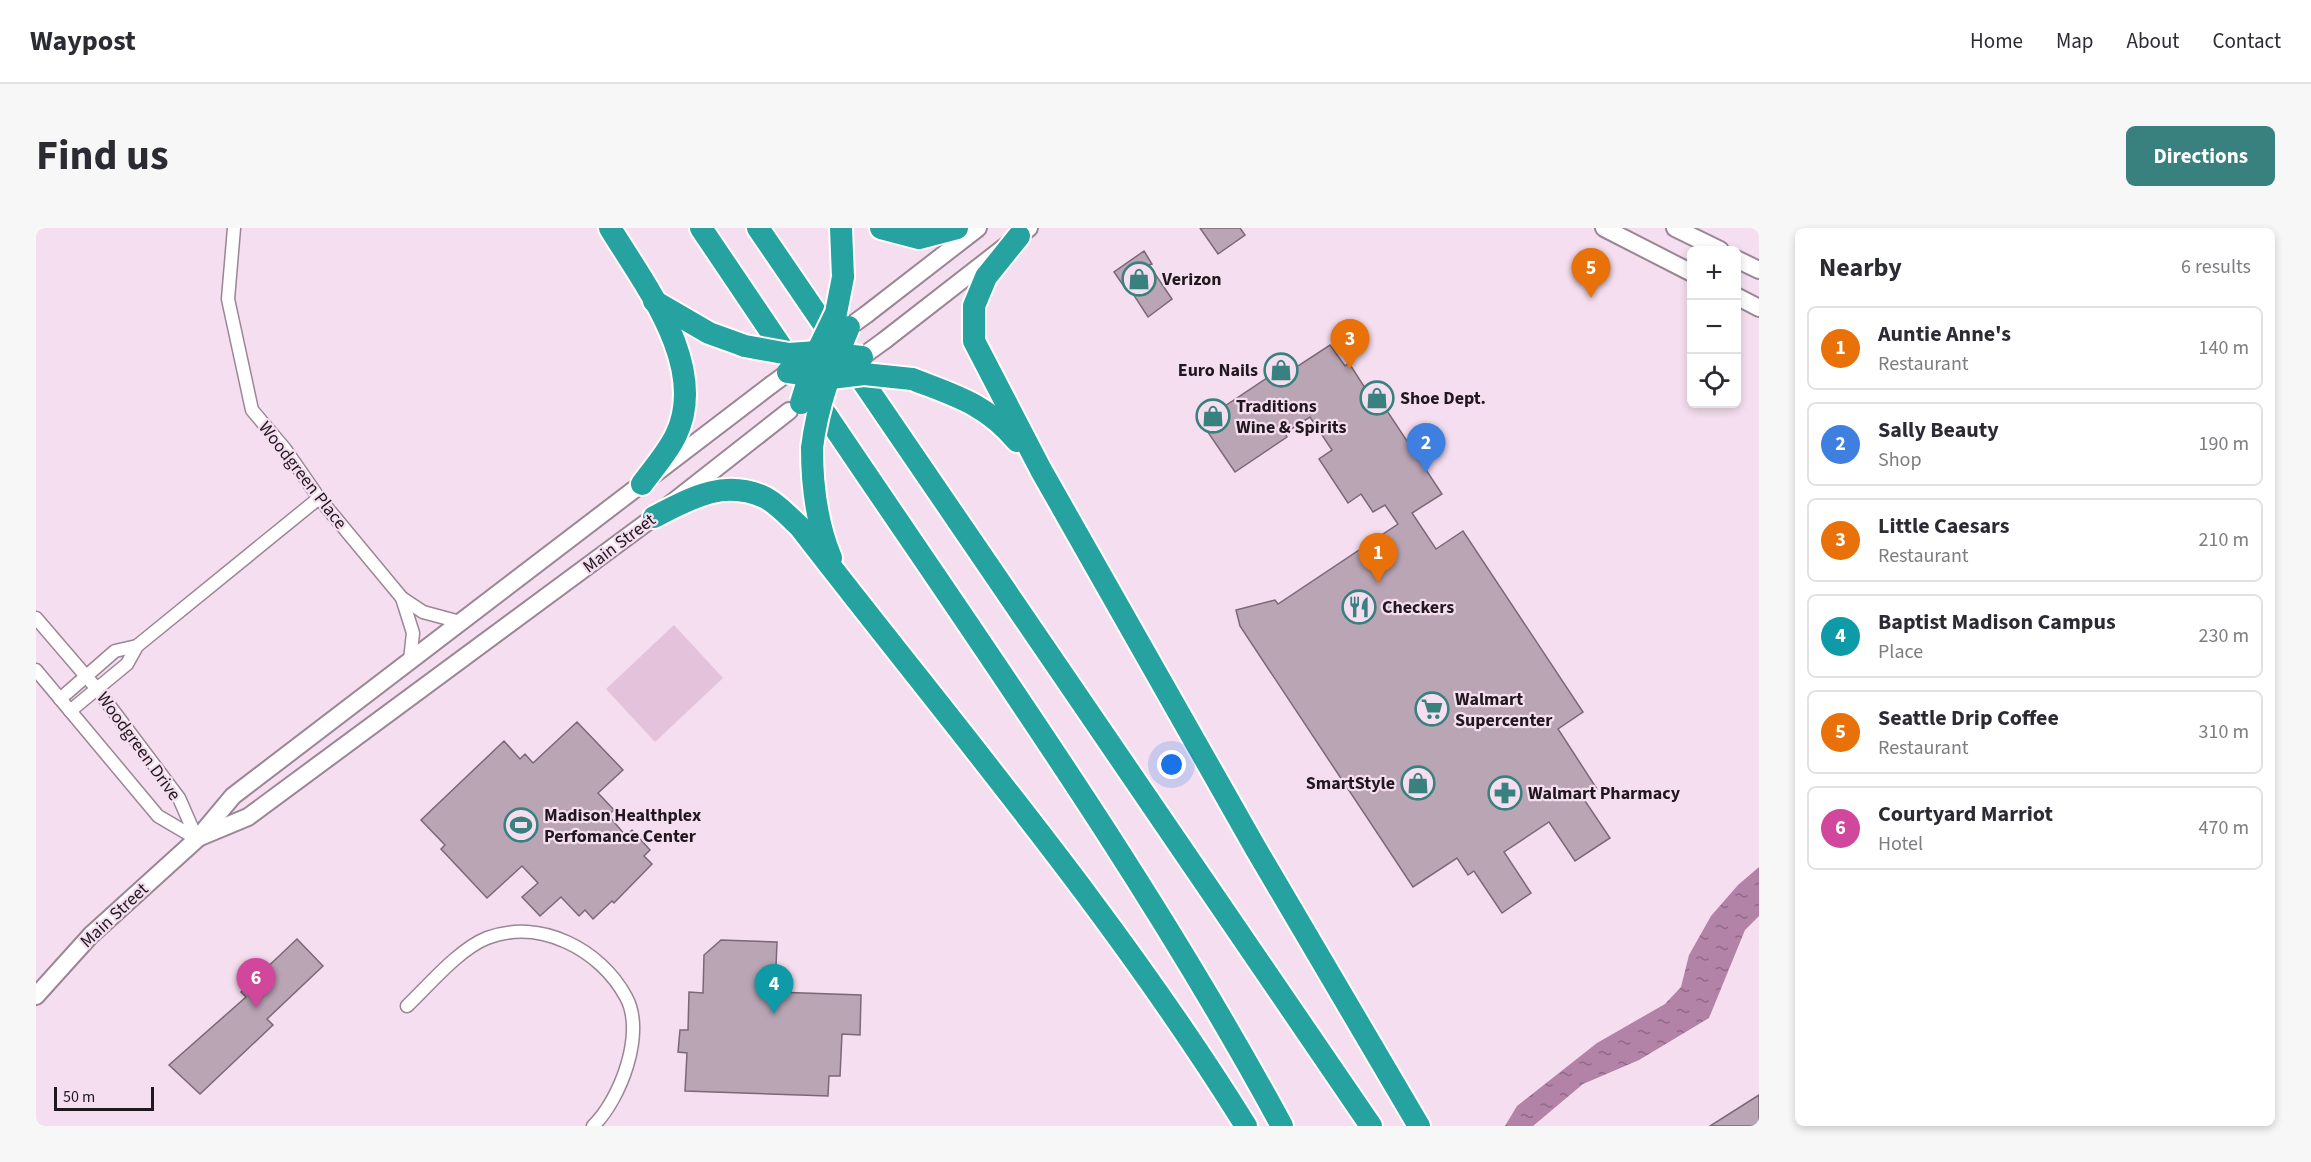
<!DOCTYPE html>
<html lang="en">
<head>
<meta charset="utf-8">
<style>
	:root { --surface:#fff; --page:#f7f7f7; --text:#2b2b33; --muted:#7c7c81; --line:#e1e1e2; --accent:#38817f }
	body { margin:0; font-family:"Source Sans 3",sans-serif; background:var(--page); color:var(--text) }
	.controls { position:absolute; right:18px; top:18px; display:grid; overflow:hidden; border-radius:9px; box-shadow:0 3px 9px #0003 }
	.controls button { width:54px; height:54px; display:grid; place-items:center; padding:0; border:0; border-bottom:2px solid var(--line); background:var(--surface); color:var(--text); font:30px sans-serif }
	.scale { position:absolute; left:18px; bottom:15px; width:100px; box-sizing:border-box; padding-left:6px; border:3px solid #20181e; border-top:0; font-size:16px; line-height:21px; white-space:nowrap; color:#20181e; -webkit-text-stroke:4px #f5deef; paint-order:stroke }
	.you { position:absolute; left:1136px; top:537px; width:21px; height:21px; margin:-15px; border:4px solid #fff; border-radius:50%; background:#1a73e8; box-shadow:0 0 0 9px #1a73e833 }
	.badge { display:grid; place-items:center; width:39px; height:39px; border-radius:50%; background:var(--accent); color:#fff; font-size:20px; font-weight:700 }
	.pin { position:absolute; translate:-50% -50px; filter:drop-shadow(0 2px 3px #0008) }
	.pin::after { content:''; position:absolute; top:32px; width:21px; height:18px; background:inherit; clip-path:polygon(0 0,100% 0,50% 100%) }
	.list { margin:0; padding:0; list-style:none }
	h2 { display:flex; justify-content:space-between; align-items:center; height:78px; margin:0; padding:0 24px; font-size:26px }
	h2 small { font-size:20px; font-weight:400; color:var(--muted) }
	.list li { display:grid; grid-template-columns:39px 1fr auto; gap:18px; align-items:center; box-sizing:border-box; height:84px; margin:0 12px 12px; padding:0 12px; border:2px solid var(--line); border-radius:9px }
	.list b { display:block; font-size:22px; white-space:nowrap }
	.list p { margin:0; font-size:20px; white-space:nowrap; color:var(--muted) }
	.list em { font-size:20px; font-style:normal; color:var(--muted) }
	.icon { flex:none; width:33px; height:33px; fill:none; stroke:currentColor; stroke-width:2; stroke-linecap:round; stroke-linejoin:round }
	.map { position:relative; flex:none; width:1723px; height:898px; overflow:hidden; border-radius:9px }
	header { display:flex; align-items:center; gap:36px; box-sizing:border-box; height:84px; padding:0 30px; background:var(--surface); border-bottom:2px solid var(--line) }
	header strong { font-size:28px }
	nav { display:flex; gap:33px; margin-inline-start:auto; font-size:21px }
	.intro { display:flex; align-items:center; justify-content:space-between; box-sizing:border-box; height:144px; padding:0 36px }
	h1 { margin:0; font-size:42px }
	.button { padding:15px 27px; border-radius:9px; background:var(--accent); color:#fff; font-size:21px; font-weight:700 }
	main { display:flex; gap:36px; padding:0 36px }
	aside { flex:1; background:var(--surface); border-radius:9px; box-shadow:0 3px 9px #0003 }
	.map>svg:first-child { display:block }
	.grass { fill:#e5c2dc }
	.water { fill:url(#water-ripples) }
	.building { fill:#baa5b5; stroke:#7b6877; stroke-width:1.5 }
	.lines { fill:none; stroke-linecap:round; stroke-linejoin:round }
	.minor-casing { stroke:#9a8695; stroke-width:15 }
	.secondary-casing { stroke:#9a8695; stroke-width:20 }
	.motorway-casing { stroke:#fff; stroke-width:26 }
	.minor { stroke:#fff; stroke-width:12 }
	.secondary { stroke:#fff; stroke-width:16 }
	.motorway { stroke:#26a2a0; stroke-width:22 }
	.secondary-bridge-casing { stroke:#9a8695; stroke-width:20; stroke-linecap:butt }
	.motorway-bridge-casing { stroke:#fff; stroke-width:26; stroke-linecap:butt }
	.secondary-bridge { stroke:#fff; stroke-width:16 }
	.motorway-bridge { stroke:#26a2a0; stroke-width:22 }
	.labels { text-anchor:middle; stroke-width:4.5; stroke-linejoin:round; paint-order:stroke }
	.poi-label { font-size:18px; font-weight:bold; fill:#20181e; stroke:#f5deef; text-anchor:start }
	.street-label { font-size:18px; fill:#20181e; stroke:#f5deef }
</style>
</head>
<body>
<header>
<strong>Waypost</strong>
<nav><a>Home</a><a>Map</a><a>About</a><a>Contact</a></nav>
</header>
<div class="intro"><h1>Find us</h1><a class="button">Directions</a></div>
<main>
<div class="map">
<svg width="1723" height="898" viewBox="0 0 1723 898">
	<defs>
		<pattern id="water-ripples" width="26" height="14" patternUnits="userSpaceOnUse" patternTransform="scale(1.5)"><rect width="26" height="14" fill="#b282a7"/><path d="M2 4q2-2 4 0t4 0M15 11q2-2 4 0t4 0" fill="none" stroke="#906987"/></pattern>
	</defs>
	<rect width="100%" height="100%" fill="#f5deef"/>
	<!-- grass -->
	<path class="grass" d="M638 397 687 450 619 514 570 461Z"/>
	<!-- water -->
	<path class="water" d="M1723 639V688L1709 702 1673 790 1603 832 1547 856 1497 898H1469L1481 878 1561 815 1629 776 1645 759 1653 727 1675 688 1702 657Z"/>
	<!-- building -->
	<g class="building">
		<path d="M1164 0H1204L1209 7 1182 26Z"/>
		<path d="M1108 23 1116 36 1113 37 1136 71 1112 89 1092 58 1089 60 1078 44Z"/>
		<path d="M1294 117 1309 138 1313 135 1329 160 1334 157 1406 266 1376 285 1400 321 1427 303 1547 484 1522 501 1561 561 1547 570 1574 610 1539 633 1513 594 1468 624 1495 665 1466 685 1438 643 1432 647 1421 630 1377 659 1204 398 1200 382 1239 372 1242 376 1362 296 1349 277 1337 284 1325 266 1312 275 1283 231 1296 222 1274 189 1249 205 1251 209 1199 244 1165 194 1252 136 1256 142Z"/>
		<path d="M541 494 587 542 562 565 578 582 572 587 590 608 596 602 614 622 608 628 616 636 578 675 576 673 557 691 549 682 543 688 525 669 504 688 486 669 502 655 486 638 451 670 405 621 409 617 385 592 468 513 484 531 489 526 497 535Z"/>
		<path d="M261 711 287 738 231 791 237 797 164 866 133 837 210 769 205 764Z"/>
		<path d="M685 712 741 714 739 764 825 767 824 807 806 806 804 848H793L792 868 649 863 651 825 642 824 644 802H652L653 764 667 765 668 727Z"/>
		<path d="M1723 867V898H1674Z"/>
	</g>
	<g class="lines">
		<!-- minor casing -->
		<g class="minor-casing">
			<g id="minor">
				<path d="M198 0 192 71 216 182 249 221 283 270 366 370 387 384 424 394"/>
				<path d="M366 370 377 405 374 432"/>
				<path d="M0 390 61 461 143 570 161 611"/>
				<path d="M0 442 122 588 161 611"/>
				<path d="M24 471 79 423 101 418"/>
				<path d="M34 483 91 436 101 418 283 270"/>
				<path d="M371 778C393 757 423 721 451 710 504 690 564 721 590 769 610 805 584 872 557 898"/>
			</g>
		</g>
		<!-- secondary casing -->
		<g class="secondary-casing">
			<g id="secondary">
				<path d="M1568 0 1656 45"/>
				<path d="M1639 0 1684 22"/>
				<path d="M1700 31 1723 42"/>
				<path d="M1700 68 1723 80"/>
				<path d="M831 86 942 0"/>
				<path d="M849 112 993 0"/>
				<path d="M164 609 212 589 618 289 753 183"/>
				<path d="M0 768 55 707 161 611 197 568 735 157"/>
			</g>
		</g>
		<!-- motorway casing -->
		<g class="motorway-casing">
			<g id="motorway">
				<path d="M574 0C608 56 673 138 640 207 632 224 617 241 606 256"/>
				<path d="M665 0 758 138"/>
				<path d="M722 0 1335 898"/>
				<path d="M805 0 807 49"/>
				<path d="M845 0 883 10 921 0"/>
				<path d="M983 8 950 49 938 78V113L1005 242 1220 621 1383 898"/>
				<path d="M618 73 673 105 709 118"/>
				<path d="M876 151C920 168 950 176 981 213"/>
				<path d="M776 166C937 406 1108 643 1246 898"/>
				<path d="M776 220C776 258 780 294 795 330"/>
				<path d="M618 289C655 270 687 251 728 269 741 275 754 290 764 299 916 496 1079 687 1210 898"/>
			</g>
		</g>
		<!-- minor -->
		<use href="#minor" class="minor"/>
		<!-- secondary -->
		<use href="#secondary" class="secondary"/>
		<!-- motorway -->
		<use href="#motorway" class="motorway"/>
		<!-- secondary-bridge casing -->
		<g class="secondary-bridge-casing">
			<g id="secondary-bridge">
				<path d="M805 105 831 86"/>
				<path d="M816 136 849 112"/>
				<path d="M735 157 761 138"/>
			</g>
		</g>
		<!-- motorway-bridge casing -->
		<g class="motorway-bridge-casing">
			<g id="motorway-bridge">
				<path d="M709 118 753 126 781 124 826 129"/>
				<path d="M752 144 795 150 828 146 876 151"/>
				<path d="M765 175 781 124 800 85 807 49"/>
				<path d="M776 220C781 177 796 139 813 99"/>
			</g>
		</g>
		<!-- secondary-bridge -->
		<use href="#secondary-bridge" class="secondary-bridge"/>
		<!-- motorway-bridge -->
		<use href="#motorway-bridge" class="motorway-bridge"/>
	</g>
	<!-- icons -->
	<defs>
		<g id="shop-ring" transform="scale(1.725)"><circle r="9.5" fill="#f5deef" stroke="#38817f" stroke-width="1.5"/><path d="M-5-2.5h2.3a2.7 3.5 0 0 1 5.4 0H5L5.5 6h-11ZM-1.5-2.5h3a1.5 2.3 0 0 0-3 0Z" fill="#38817f"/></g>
		<g id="restaurant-ring" transform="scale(1.725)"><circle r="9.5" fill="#f5deef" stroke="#38817f" stroke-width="1.5"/><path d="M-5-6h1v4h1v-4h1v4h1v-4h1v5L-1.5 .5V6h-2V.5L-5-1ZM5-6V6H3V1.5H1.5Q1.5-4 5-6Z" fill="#38817f"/></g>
		<g id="supermarket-ring" transform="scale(1.725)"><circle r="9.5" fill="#f5deef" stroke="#38817f" stroke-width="1.5"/><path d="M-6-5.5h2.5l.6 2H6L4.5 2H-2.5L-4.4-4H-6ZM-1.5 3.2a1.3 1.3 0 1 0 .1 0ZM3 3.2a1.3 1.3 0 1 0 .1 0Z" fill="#38817f"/></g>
		<g id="pharmacy-ring" transform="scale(1.725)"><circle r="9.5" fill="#f5deef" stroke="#38817f" stroke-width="1.5"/><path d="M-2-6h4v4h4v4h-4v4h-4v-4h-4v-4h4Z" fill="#38817f"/></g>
		<g id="stadium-ring" transform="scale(1.725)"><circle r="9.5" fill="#f5deef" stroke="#38817f" stroke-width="1.5"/><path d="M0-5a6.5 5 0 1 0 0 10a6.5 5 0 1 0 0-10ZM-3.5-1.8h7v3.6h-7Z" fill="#38817f"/></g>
	</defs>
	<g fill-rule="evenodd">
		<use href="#shop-ring" x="1103" y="51"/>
		<use href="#shop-ring" x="1245" y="142"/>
		<use href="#shop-ring" x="1341" y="170"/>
		<use href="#shop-ring" x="1177" y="188"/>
		<use href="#restaurant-ring" x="1323" y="379"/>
		<use href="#supermarket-ring" x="1396" y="481"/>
		<use href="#shop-ring" x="1382" y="555"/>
		<use href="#pharmacy-ring" x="1469" y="565"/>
		<use href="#stadium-ring" x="485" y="597"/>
	</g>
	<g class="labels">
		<!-- poi labels -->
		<g class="poi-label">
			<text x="1126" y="57">Verizon</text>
			<text x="1222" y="148" text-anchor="end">Euro Nails</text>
			<text x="1364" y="176">Shoe Dept.</text>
			<text x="1200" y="184">Traditions<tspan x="1200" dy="21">Wine &amp; Spirits</tspan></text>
			<text x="1346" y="385">Checkers</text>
			<text x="1419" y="477">Walmart<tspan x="1419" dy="21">Supercenter</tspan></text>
			<text x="1359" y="561" text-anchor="end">SmartStyle</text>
			<text x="1492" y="571">Walmart Pharmacy</text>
			<text x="508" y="593">Madison Healthplex<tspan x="508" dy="21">Perfomance Center</tspan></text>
		</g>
		<!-- street labels -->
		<g class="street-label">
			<text transform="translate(267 247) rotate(52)" y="6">Woodgreen Place</text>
			<text transform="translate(583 315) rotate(-37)" y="6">Main Street</text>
			<text transform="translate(103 518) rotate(54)" y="6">Woodgreen Drive</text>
			<text transform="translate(78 687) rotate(-43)" y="6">Main Street</text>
		</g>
	</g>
</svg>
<div class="controls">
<button>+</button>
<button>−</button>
<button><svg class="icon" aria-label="locate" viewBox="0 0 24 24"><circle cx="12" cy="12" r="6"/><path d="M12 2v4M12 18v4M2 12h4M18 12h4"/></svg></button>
</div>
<div class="scale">50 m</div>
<div class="you"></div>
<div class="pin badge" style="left:1342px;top:355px;background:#e8710a">1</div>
<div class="pin badge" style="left:1390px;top:245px;background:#3f7fe0">2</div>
<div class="pin badge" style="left:1314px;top:141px;background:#e8710a">3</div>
<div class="pin badge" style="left:738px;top:786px;background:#0f9aa8">4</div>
<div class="pin badge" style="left:1555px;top:70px;background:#e8710a">5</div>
<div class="pin badge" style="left:220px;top:780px;background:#d1479c">6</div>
</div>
<aside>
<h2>Nearby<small>6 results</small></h2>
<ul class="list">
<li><span class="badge" style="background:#e8710a">1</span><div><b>Auntie Anne's</b><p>Restaurant</p></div><em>140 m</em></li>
<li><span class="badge" style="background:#3f7fe0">2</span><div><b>Sally Beauty</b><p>Shop</p></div><em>190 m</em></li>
<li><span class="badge" style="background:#e8710a">3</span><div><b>Little Caesars</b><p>Restaurant</p></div><em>210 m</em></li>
<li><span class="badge" style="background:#0f9aa8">4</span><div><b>Baptist Madison Campus</b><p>Place</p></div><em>230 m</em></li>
<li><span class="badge" style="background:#e8710a">5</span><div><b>Seattle Drip Coffee</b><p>Restaurant</p></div><em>310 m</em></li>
<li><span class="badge" style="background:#d1479c">6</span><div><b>Courtyard Marriot</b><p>Hotel</p></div><em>470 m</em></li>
</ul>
</aside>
</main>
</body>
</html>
